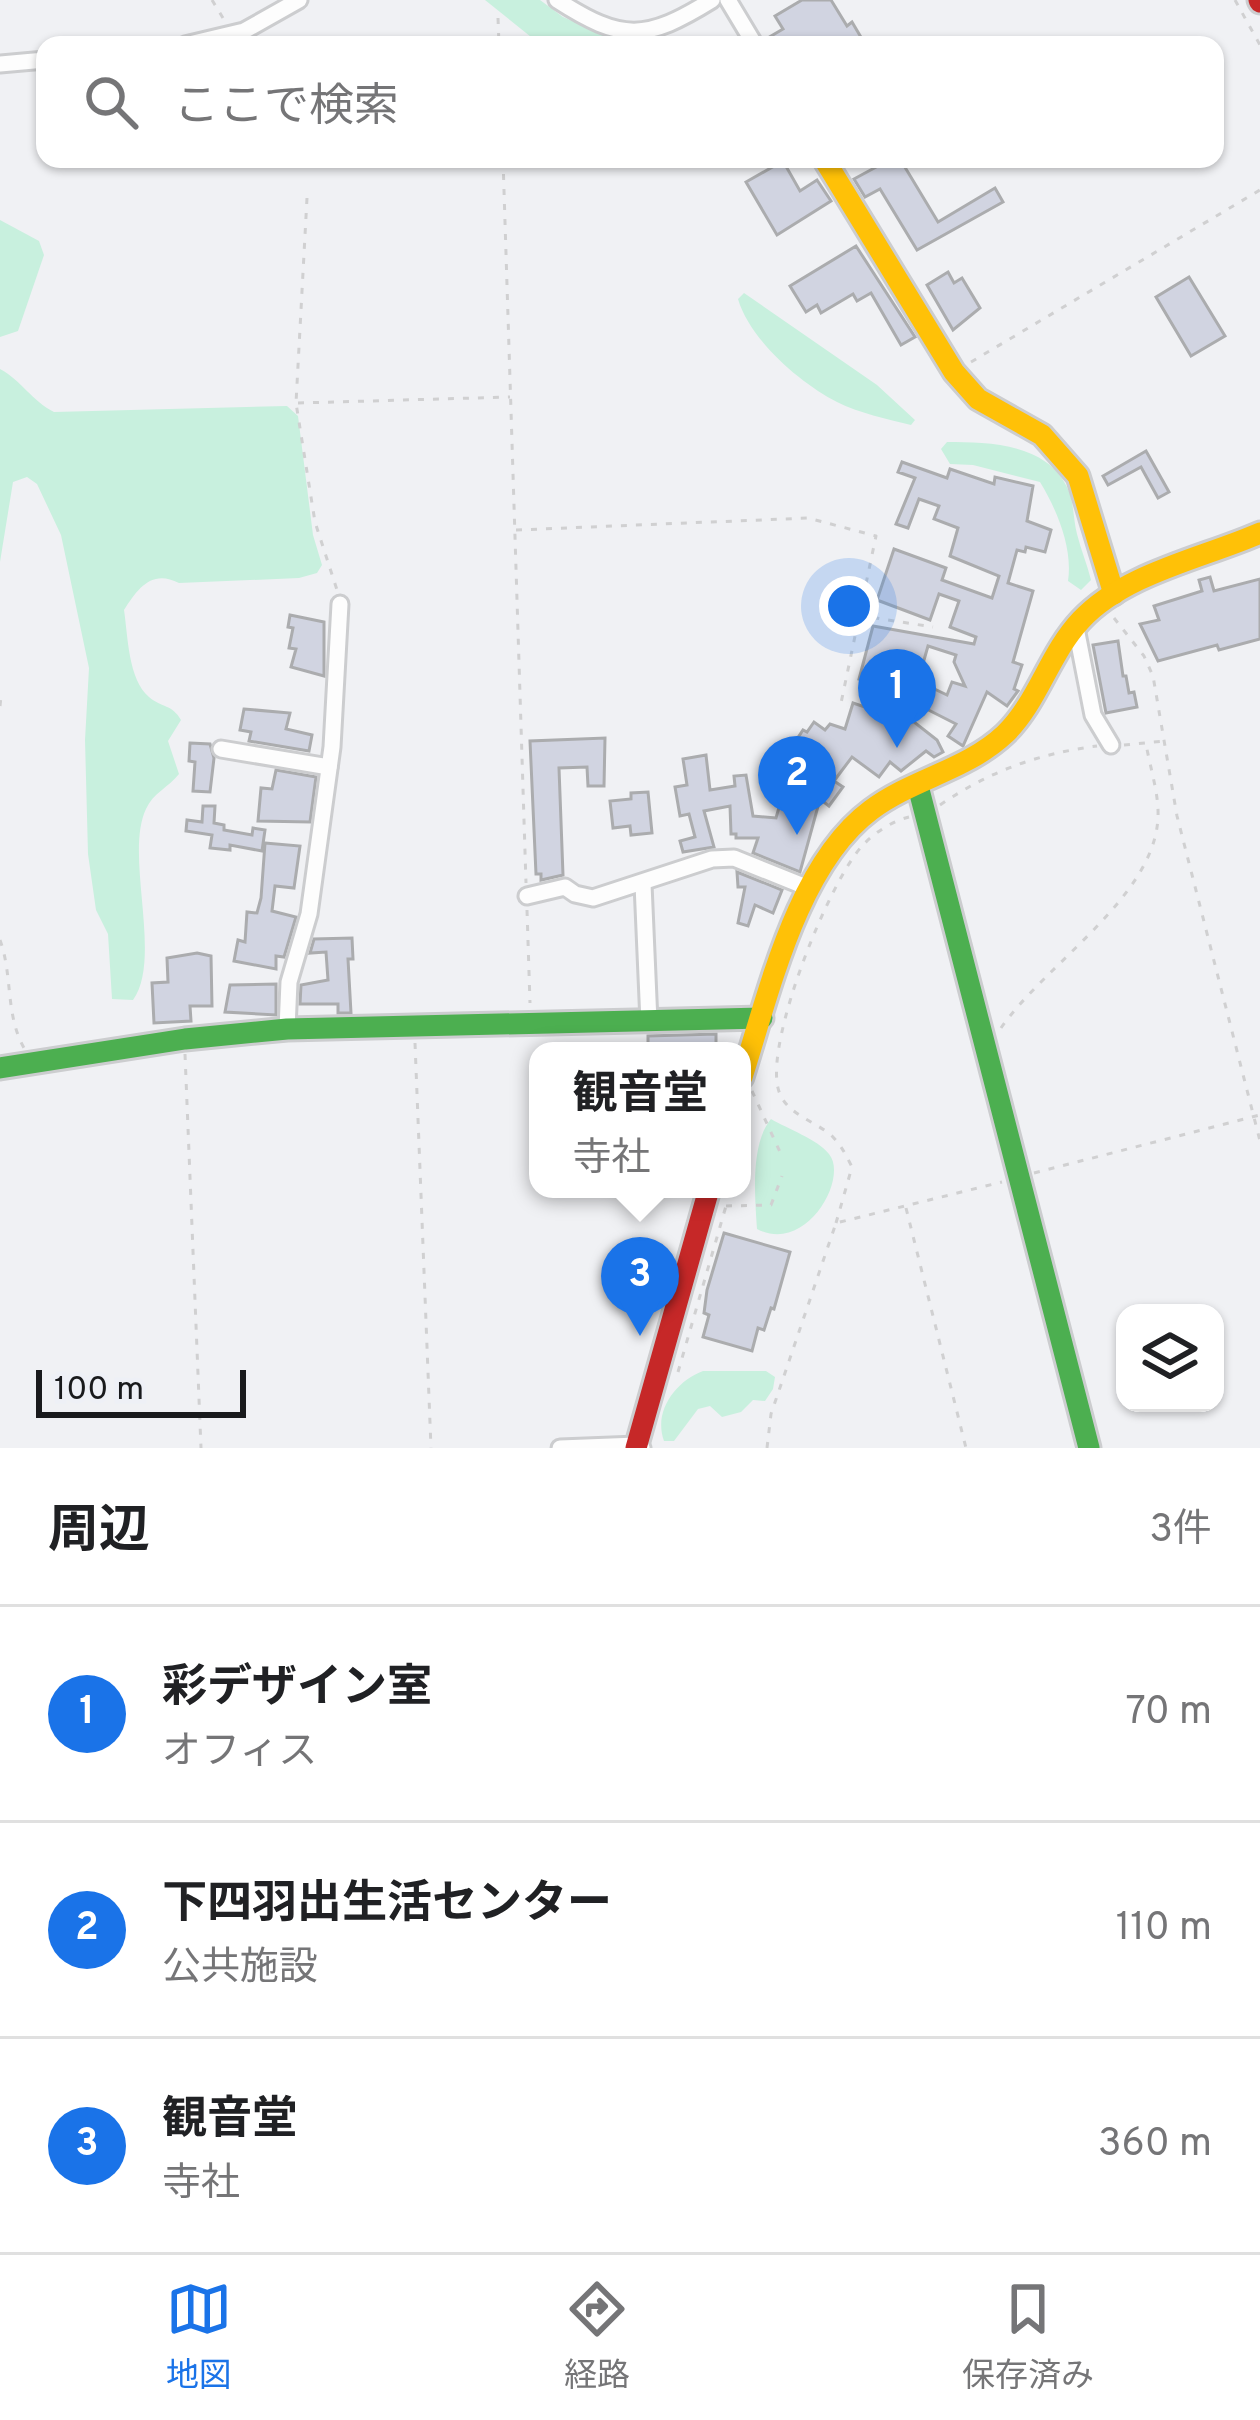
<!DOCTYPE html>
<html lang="ja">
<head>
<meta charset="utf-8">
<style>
	:root { --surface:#fff; --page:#f6f6f6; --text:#202124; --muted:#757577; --line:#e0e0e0; --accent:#1a73e8 }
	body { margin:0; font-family:Overpass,"Noto Sans JP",sans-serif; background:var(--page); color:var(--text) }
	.controls { position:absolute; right:36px; bottom:36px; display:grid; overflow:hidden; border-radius:24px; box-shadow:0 3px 9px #0004 }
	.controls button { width:108px; height:108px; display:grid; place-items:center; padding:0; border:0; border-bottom:3px solid var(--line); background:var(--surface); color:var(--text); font:60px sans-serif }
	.scale { position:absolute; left:36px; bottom:30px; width:210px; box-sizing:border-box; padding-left:12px; border:6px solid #191a1c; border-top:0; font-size:33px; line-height:42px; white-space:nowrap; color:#191a1c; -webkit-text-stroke:9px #eef0f6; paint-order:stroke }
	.you { position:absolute; left:849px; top:606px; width:42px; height:42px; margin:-30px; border:9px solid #fff; border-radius:50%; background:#1a73e8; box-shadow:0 0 0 18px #1a73e833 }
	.badge { display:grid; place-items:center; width:78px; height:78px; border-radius:50%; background:var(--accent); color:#fff; font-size:39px; font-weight:700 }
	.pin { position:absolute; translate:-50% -99px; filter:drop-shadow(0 3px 6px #0008) }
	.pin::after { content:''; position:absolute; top:63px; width:42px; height:36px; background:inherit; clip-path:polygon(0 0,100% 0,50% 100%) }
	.popup { position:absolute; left:529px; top:1042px; width:222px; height:156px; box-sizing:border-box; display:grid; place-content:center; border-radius:24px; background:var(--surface); filter:drop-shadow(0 3px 9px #0005); font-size:39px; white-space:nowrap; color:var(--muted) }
	.popup b { font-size:45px; color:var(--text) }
	.popup::after { content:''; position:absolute; left:50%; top:100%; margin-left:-24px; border:24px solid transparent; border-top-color:var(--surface) }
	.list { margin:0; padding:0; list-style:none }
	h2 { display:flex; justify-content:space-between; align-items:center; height:156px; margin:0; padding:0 48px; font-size:51px }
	h2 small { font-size:39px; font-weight:400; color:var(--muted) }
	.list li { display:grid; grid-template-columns:78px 1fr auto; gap:36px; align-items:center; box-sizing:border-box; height:216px; padding:0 48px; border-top:3px solid var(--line) }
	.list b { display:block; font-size:45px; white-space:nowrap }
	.list p { margin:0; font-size:39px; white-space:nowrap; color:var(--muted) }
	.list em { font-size:39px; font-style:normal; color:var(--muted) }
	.icon { flex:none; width:66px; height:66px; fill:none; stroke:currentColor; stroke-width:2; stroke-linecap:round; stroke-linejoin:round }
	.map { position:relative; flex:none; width:1260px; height:1448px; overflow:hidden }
	.search { position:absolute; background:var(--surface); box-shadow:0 3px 9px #0004; left:36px; right:36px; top:36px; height:132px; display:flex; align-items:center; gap:30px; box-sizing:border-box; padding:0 42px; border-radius:24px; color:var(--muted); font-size:45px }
	.sheet { height:804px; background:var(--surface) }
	nav { display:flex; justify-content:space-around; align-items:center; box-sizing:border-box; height:168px; border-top:3px solid var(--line); background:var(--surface); font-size:33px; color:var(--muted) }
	nav a { display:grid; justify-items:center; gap:6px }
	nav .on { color:var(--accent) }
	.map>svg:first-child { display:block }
	.green { fill:#c8f0de }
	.building { fill:#d1d4e1; stroke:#abacae; stroke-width:3; fill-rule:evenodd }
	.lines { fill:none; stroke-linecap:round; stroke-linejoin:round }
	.street-casing { stroke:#cccdcf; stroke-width:21 }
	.fast-casing { stroke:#cccdcf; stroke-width:27 }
	.slow-casing { stroke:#cccdcf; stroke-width:27 }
	.jam-casing { stroke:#cccdcf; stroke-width:27 }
	.path { stroke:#d0d0d1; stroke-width:3; stroke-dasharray:6 9; stroke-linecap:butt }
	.street { stroke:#fdfdfd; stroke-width:15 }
	.fast { stroke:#4caf50; stroke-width:21 }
	.slow { stroke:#ffc107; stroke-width:21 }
	.jam { stroke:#c62828; stroke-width:21 }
</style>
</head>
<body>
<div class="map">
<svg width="1260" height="1448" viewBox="0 0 1260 1448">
	<rect width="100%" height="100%" fill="#f0f1f4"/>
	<!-- green -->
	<g class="green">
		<path d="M485 0H540L563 17 615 39 668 43 697 38 739 45H541Z"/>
		<path d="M0 220 39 241 44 255 18 331 0 337Z"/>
		<path d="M744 293 877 385 915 420 911 425C887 419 859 413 837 402 800 383 750 340 738 299Z"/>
		<path d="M0 369C22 381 32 401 54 412L287 406 298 416 313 535 322 565 317 573 299 578 179 583C152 569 138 588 124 610 128 636 128 679 149 697 162 708 172 704 181 720L168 741 179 774C169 787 153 793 146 809 124 855 163 958 133 1000L112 999 108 934 96 910 88 854 85 740 89 668 61 535 37 484 27 477 13 482 0 562Z"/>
		<path d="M947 442C988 442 1046 443 1067 487 1074 500 1073 519 1077 534 1081 550 1087 564 1091 580L1081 590 1068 581C1073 548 1057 510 1040 482L973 465 950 464 941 449Z"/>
		<path d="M771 1119C788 1129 817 1139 829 1154 849 1178 806 1255 757 1229 755 1197 750 1144 771 1119Z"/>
		<path d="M703 1371H766L775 1377 773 1389 765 1401 753 1400 741 1412 722 1417 710 1406 698 1409 674 1441H664C653 1411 676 1381 703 1371Z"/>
	</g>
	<!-- building -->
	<g class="building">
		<path d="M802 0H831L847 26 852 22 862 39 851 45H767L766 39 783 29 775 16Z"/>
		<path d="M891 159H900L938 222 995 188 1003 202 917 250 880 189 865 197 854 179Z"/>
		<path d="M783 161 800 191 817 180 831 201 777 235 746 182Z"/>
		<path d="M856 246 915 337 901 345 871 293 857 301 853 294 821 313 817 305 806 312 790 286Z"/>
		<path d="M948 272 954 283 962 278 980 308 953 330 927 285Z"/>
		<path d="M1189 277 1225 336 1191 356 1156 297Z"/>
		<path d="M1146 451 1169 492 1158 498 1141 467 1108 485 1103 476Z"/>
		<path d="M902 462 947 478 950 469 994 484 995 477 1033 486 1027 521 1051 530 1045 552 1026 547 1025 552 1017 550 1008 583 1033 591 1013 662 1022 665 1014 689 1018 691 1007 706 987 692 963 746 948 736 956 724 903 697 910 688 859 679 873 626 974 644 976 637 950 627 959 601 939 594 930 620 877 600 894 549 946 568 942 580 992 598 999 576 950 556 958 528 934 519 939 506 919 499 908 528 896 524 915 478 898 472ZM928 646 956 655 954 662 965 686 952 682 947 695 918 681Z"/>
		<path d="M1210 577 1214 591 1260 579V639L1219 650 1217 645 1158 661 1140 624 1159 620 1154 606 1202 591 1199 580Z"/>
		<path d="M290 615 324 622V676L291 667 296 649 289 648 293 628 288 627Z"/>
		<path d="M1118 641 1123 676H1126L1129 693 1134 692 1137 707 1106 713 1093 645Z"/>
		<path d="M853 703 871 709 883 722 895 707 937 740 943 752 934 757 926 751 901 771 890 762 879 777 852 757 834 781 843 787 829 806 820 799 800 872 753 853 758 838H736V834H731L730 806 704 811 714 847 683 852 680 841 695 837 689 814 680 816 675 787 687 785 683 759 706 755 710 790 735 786 734 776 746 775 753 816 776 818 780 804 798 810 811 793 793 780 806 762 789 751 803 730 807 732 814 722 825 730 830 724 845 729Z"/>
		<path d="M244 709 290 713 286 729 312 735 309 751 249 741 251 732 240 730Z"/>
		<path d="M605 738 604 786H588L587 767 559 768 563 875 541 880V874H536L530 741Z"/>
		<path d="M190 743 210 744 214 758 210 792 193 791 195 762 189 761Z"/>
		<path d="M276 770 316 777 310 822 258 821 261 788 272 789Z"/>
		<path d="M648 792 652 833 631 835 630 826 613 828 610 801 631 799V793Z"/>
		<path d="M203 806H215L214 823 224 825V830L252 835 253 828 265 830 262 851 230 845V850L210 848 212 835 186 831 187 820 202 822Z"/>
		<path d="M265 843 300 846 294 888 275 886 272 911 296 917 284 957 276 956V969L234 961 238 940 245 942 247 912 257 913 261 898Z"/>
		<path d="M737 872 782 890 773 913 755 905 748 926 738 923 745 887H738Z"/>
		<path d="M352 938 353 959H348L351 1013H338V1004H300L301 985 328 980 326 952 310 953 314 939Z"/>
		<path d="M197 953 211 956 212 1006H190L191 1021 154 1023 152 983 168 982 167 958Z"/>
		<path d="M276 984V1015L225 1012 230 985Z"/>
		<path d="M716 1034V1051H648V1036Z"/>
		<path d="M724 1233 790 1252 774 1309 771 1308 764 1330 758 1328 752 1351 703 1337 709 1315 704 1313 707 1290Z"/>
	</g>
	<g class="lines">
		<!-- street casing -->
		<g class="street-casing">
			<g id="street">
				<path d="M557 0C622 42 646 41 712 0"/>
				<path d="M728 0 755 45"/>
				<path d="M185 45 244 31 299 0"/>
				<path d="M0 64 45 60"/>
				<path d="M1076 628 1093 715 1111 745"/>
				<path d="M221 749 329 767"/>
				<path d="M643 884 649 1022"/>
				<path d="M527 896 565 887 575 894 593 898 712 859 734 858 811 889"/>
				<path d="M287 1029 289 982 309 914 332 747 340 604"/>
				<path d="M560 1448 637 1445 642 1448"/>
			</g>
		</g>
		<!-- fast casing -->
		<g class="fast-casing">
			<g id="fast">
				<path d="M918 786 1089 1448"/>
				<path d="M0 1068 185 1039 287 1029 762 1018"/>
			</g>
		</g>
		<!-- slow casing -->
		<g class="slow-casing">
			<g id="slow">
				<path d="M824 159 954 372 978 399 1042 435 1078 476 1114 594"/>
				<path d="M742 1077C769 993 797 865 871 810 912 779 967 770 1005 734 1038 702 1049 654 1081 620 1125 573 1203 558 1260 533"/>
			</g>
		</g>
		<!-- jam casing -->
		<g class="jam-casing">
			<g id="jam">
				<path d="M1259 0 1260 2"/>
				<path d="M636 1448 709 1189"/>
			</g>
		</g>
		<!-- path -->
		<g class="path">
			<path d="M212 0 223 18"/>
			<path d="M1235 0 1260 45"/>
			<path d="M498 18 499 45"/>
			<path d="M503 159 526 883"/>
			<path d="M307 198 296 403 315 522 337 590"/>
			<path d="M971 362 1260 190"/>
			<path d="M298 403 510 397"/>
			<path d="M516 530 808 518 876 536 841 703"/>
			<path d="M861 610 869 617 933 627"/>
			<path d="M1114 618 1144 656 1153 676 1177 816 1260 1141"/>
			<path d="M0 706 1 696"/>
			<path d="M1124 745 1164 741"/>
			<path d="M940 805C990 771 1037 754 1097 746"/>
			<path d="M527 910 530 1003"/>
			<path d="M0 940C13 976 5 1014 24 1048"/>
			<path d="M1001 1028C1046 963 1155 897 1158 817 1159 794 1150 767 1146 744"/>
			<path d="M415 1043 431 1448"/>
			<path d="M185 1054 201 1448"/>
			<path d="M752 1091 780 1152"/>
			<path d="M1034 1173 1260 1115"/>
			<path d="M726 1206 771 1205 782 1176"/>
			<path d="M906 1208 966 1448"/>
			<path d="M836 1223 852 1167C846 1155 841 1145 832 1136 814 1120 784 1114 778 1088 766 1039 828 884 862 846 874 833 892 821 909 817"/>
			<path d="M678 1372 726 1206"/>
			<path d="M767 1448 771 1414 836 1223 1002 1182"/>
		</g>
		<!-- street -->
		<use href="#street" class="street"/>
		<!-- fast -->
		<use href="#fast" class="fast"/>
		<!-- slow -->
		<use href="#slow" class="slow"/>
		<!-- jam -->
		<use href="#jam" class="jam"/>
	</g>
</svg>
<div class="controls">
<button><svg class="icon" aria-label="layers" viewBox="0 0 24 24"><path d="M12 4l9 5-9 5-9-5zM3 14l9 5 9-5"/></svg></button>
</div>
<div class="scale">100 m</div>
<div class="you"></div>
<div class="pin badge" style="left:897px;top:748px">1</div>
<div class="pin badge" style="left:797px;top:835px">2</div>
<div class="pin badge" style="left:640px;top:1336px">3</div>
<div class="popup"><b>観音堂</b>寺社</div>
<div class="search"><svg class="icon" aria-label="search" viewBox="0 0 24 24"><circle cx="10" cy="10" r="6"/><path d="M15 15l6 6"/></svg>ここで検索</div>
</div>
<section class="sheet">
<h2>周辺<small>3件</small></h2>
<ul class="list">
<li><span class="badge">1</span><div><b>彩デザイン室</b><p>オフィス</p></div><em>70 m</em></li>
<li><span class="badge">2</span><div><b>下四羽出生活センター</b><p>公共施設</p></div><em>110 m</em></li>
<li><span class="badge">3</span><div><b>観音堂</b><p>寺社</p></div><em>360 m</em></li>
</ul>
</section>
<nav>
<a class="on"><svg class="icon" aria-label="map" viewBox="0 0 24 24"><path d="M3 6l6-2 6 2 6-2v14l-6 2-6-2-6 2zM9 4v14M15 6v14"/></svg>地図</a>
<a><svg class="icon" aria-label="directions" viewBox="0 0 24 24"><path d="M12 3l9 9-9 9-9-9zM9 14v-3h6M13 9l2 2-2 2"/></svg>経路</a>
<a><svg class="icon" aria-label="saved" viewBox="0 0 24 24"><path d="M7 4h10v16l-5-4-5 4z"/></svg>保存済み</a>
</nav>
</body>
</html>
